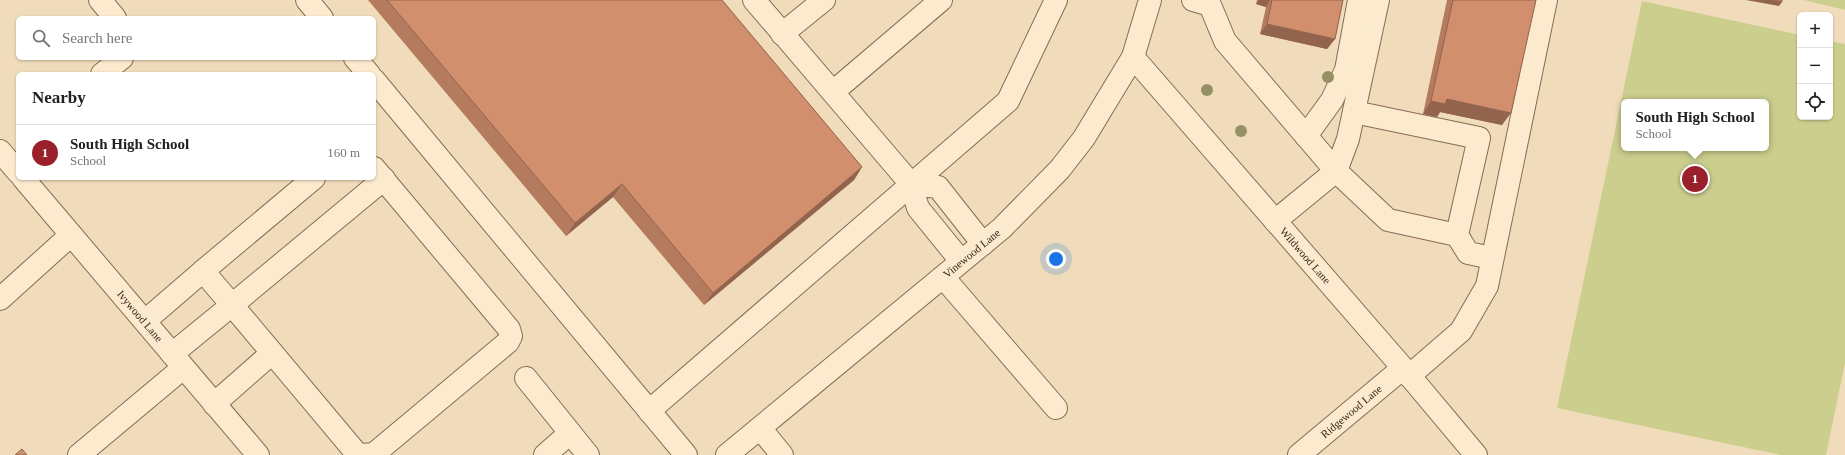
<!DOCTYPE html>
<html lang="en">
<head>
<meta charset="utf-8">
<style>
	:root { --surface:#fff; --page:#f2f2f2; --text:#202124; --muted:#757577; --line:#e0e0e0; --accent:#9a202b }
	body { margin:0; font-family:Georgia,serif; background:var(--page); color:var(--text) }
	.controls { position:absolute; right:12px; top:12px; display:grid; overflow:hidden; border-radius:6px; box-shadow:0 1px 3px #0004 }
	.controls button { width:36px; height:36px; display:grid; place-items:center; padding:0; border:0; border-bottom:1px solid var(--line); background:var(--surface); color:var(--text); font:20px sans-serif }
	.you { position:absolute; left:1056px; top:259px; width:14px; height:14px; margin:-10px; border:3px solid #fff; border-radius:50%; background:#1a73e8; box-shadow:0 0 0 6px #1a73e833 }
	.badge { display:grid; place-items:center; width:26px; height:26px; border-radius:50%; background:var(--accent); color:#fff; font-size:13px; font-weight:700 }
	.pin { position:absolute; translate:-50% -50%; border:2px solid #fff; box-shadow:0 1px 4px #0006 }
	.popup { position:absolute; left:1621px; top:99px; width:148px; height:52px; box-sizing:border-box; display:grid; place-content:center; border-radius:6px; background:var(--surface); filter:drop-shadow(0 1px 3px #0005); font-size:13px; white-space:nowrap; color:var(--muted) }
	.popup b { font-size:15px; color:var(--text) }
	.popup::after { content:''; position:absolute; left:50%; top:100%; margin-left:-8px; border:8px solid transparent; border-top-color:var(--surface) }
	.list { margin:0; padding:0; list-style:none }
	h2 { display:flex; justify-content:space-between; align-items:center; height:52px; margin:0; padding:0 16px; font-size:17px }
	h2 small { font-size:13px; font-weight:400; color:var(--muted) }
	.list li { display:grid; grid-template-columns:26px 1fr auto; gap:12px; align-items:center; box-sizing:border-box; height:56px; padding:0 16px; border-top:1px solid var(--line) }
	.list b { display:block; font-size:15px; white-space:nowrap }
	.list p { margin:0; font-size:13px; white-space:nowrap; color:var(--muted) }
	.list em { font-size:13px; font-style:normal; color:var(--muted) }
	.icon { flex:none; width:22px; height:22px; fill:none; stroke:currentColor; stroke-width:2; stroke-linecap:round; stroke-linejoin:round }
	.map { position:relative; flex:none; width:1845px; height:455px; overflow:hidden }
	.search { position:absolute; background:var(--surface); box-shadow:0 1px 3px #0004; left:16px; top:16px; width:360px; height:44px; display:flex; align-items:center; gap:10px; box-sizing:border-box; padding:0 14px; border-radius:6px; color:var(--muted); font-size:15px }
	.panel { position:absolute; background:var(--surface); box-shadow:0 1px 3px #0004; left:16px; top:72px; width:360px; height:108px; border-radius:6px }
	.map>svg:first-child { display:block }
	.green { fill:#ccce8e; fill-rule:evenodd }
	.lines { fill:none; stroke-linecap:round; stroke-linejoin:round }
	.minor-casing { stroke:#886b54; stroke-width:24 }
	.minor { stroke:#fbeace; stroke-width:22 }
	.tree { fill:#959165 }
	.wall { fill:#b47b5f }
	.shaded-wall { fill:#92644d }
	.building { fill:#d18f6e; stroke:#92644d }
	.labels { text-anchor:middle; stroke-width:4; stroke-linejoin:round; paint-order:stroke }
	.street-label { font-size:11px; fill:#36251a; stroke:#f7e7ca }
</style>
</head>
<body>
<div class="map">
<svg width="1845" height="455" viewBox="0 0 1845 455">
	<rect width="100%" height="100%" fill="#f0dcba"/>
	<!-- green -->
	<g class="green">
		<path d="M1804 0H1845V10Z"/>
		<path d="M1642 1 1800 35V117H1830V41L1845 44V363L1826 455H1781L1557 408ZM1624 102H1766V148H1624Z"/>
	</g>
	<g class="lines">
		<!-- minor casing -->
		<g class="minor-casing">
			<g id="minor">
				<path d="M100 0 115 18"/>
				<path d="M307 0 322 18"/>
				<path d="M754 0 911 184"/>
				<path d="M1193 0 1210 5 1225 41 1336 171 1388 220 1457 235"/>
				<path d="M782 34 824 0"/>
				<path id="s1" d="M1133 57 1403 368 1476 455"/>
				<path d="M355 58 369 74"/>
				<path d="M102 74 122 58"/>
				<path d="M374 80 686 455"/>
				<path d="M833 92 941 0"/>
				<path d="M1354 112 1479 138 1457 235 1468 253 1492 258"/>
				<path d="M1306 136 1332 100 1346 70 1359 0"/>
				<path d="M0 151 18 172"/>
				<path id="s2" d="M23 178 258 455"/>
				<path d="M1275 221 1336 171 1348 139 1378 0"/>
				<path d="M961 261 918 208 911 184 938 187 983 244"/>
				<path d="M203 271 314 178"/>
				<path d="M943 277 1056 408"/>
				<path d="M0 299 71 235"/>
				<path d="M145 321 203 271 232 305 384 179"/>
				<path d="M172 354 232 305 358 455"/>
				<path d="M1409 376 1461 331 1487 286 1546 0"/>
				<path d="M526 378 588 455"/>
				<path d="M214 404 272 353"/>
				<path d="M649 411 1008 101 1056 0"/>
				<path d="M760 428 782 455"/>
				<path d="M79 455 183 368"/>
				<path d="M361 455 374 454 508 342 511 336 509 329 374 168"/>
				<path d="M545 455 570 433"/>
				<path id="s3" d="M727 455 1002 228 1060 169 1084 138 1133 57 1150 0"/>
				<path id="s4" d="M1299 455 1403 368"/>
			</g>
		</g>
		<!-- minor -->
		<use href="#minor" class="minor"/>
	</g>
	<!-- trees -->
	<g class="tree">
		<circle cx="1328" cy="77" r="6"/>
		<circle cx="1207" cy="90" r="6"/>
		<circle cx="1241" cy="131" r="6"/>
	</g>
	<!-- wall -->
	<g class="wall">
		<path d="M368 0H722L862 167 854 180 704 305 613 197 566 236Z"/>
		<path d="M1257 0H1343L1335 39 1327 49 1260 34 1266 7 1256 4Z"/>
		<path d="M1447 0H1536L1502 125 1440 112 1437 117 1423 114Z"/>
	</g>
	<!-- shaded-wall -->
	<g class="shaded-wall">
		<path d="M1259 0H1270L1266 7 1256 4Z"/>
		<path d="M1746 0H1770L1782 2 1779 6Z"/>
		<path d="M1267 24 1335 39 1327 49 1260 34Z"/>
		<path d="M1447 99 1511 113 1502 125 1440 112 1437 117 1423 114 1431 101Z"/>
		<path d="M862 167 854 180 704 305 713 293Z"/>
		<path d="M622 184 613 197 566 236 575 223Z"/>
	</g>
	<!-- building -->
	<g class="building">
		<path d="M387 0H722L862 167 713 293 622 184 575 223Z"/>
		<path d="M1272 0H1343L1335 39 1267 24Z"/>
		<path d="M1453 0H1536L1511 113 1447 99 1445 104 1431 101Z"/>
		<path d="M1770 0H1782V2Z"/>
		<path d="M22 449 27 455H15Z"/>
	</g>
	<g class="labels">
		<!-- street labels -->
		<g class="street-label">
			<text dy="4" stroke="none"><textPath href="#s3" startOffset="317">Vinewood Lane</textPath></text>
			<text dy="4" stroke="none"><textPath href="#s1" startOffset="263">Wildwood Lane</textPath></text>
			<text dy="4" stroke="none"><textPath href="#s2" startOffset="181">Ivywood Lane</textPath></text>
			<text dy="4" stroke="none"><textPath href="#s4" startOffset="68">Ridgewood Lane</textPath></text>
		</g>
	</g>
</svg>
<div class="controls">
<button>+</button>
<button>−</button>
<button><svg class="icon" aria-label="locate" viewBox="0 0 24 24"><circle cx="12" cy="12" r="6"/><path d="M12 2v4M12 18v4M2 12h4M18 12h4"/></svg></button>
</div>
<div class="you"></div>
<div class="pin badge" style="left:1695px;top:179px">1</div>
<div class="popup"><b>South High School</b>School</div>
<div class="search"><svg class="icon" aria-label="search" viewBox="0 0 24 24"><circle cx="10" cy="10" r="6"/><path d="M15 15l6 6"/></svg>Search here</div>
<section class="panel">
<h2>Nearby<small></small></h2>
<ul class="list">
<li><span class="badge">1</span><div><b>South High School</b><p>School</p></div><em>160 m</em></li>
</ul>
</section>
</div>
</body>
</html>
